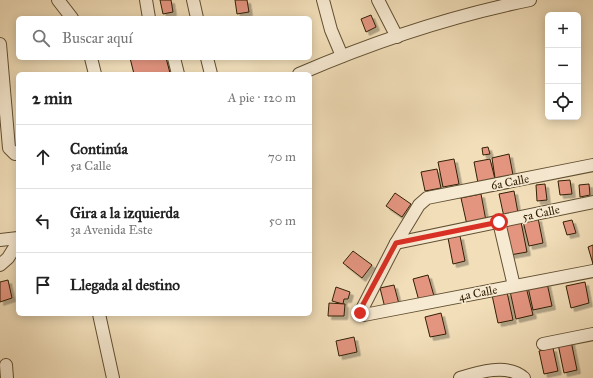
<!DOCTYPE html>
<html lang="es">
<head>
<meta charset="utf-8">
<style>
	:root { --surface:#fff; --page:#f2f2f2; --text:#222; --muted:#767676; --line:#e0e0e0 }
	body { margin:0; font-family:"IM FELL Great Primer",serif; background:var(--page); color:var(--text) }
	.controls { position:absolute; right:12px; top:12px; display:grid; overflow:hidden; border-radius:6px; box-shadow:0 2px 10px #0003 }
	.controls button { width:36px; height:36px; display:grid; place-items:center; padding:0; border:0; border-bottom:1px solid var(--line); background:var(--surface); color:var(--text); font:20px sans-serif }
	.stop { position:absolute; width:12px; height:12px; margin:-9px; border:3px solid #d93025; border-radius:50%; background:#fff }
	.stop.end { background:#d93025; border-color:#fff; box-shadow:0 1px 4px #0008 }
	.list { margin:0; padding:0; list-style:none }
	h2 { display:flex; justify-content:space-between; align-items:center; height:52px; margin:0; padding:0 16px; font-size:17px }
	h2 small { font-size:13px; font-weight:400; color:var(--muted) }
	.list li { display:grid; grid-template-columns:26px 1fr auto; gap:12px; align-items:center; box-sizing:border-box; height:64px; padding:0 16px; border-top:1px solid var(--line) }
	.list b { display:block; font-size:15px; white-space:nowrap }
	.list p { margin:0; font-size:13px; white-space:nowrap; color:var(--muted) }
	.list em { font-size:13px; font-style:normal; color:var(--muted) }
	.icon { flex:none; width:22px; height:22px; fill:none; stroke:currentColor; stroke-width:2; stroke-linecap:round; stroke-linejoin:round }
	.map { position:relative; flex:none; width:593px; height:378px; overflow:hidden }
	.search { position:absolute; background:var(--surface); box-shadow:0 2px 10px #0003; left:16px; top:16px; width:296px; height:44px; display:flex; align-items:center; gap:10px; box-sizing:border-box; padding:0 14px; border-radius:6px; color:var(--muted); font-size:15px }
	.panel { position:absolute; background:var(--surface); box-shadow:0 2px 10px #0003; left:16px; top:72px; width:296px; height:244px; border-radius:6px }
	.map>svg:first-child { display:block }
	.building { fill:#e49580; stroke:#322005; filter:url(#shadow) }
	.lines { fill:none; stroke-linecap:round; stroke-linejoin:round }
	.minor-casing { stroke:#625032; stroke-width:14 }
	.minor { stroke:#f7ead2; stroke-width:12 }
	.route { stroke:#d93025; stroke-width:5 }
	.labels { text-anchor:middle; stroke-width:3.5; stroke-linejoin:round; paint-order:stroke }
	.street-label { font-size:12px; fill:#322005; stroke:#f7ead2 }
</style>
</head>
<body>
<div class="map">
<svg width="593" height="378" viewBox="0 0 593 378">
	<defs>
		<filter id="shadow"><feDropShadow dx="3.5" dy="3.5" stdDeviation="0" flood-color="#0004"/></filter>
	</defs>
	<rect width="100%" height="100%" fill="#f2dfba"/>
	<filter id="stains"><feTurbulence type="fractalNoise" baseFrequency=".005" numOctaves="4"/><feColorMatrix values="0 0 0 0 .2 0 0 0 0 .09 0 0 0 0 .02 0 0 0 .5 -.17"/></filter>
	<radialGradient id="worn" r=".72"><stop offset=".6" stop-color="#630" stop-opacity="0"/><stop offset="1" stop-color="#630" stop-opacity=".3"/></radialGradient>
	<!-- building -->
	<g class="building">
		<path d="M160 0H171L173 12 163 14Z"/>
		<path d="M235 0H247L249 12 237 14Z"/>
		<path d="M371 15 376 27 366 32 361 19Z"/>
		<path d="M130 58H166L170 73 134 74Z"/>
		<path d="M488 147 490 154 483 155 482 148Z"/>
		<path d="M509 154 513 175 495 178 492 158Z"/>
		<path d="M454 159 459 184 443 187 438 162Z"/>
		<path d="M490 159 495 179 478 183 474 162Z"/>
		<path d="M437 169 441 188 425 191 421 172Z"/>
		<path d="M570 180 572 194 560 195 558 181Z"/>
		<path d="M545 184 547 200 537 201 536 185Z"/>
		<path d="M589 184 590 195 580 197 579 185Z"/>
		<path d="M514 191 518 213 504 217 499 194Z"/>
		<path d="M395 193 411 204 402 217 386 206Z"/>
		<path d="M481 194 486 221 467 225 461 198Z"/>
		<path d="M538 218 543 243 529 246 523 221Z"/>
		<path d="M572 220 576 233 567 235 563 222Z"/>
		<path d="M521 222 527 252 510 255 504 225Z"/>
		<path d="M460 236 465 261 453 264 448 238Z"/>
		<path d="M593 245V264L588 247Z"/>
		<path d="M353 251 372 265 362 278 343 263Z"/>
		<path d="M428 275 434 296 419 301 413 279Z"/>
		<path d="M8 280 12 298 0 302V282Z"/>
		<path d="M585 282 589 303 571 308 566 286Z"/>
		<path d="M547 283 552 306 533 310 528 287Z"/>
		<path d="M394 285 399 304 385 308 380 288Z"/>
		<path d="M336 287 350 292 348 299H344L343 304 332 301Z"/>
		<path d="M526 287 533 315 516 319 510 291Z"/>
		<path d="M507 292 513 320 498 323 492 295Z"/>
		<path d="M329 303 345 304 344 316H328Z"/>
		<path d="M441 313 446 334 430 337 425 317Z"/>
		<path d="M354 337 357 352 339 356 336 341Z"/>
		<path d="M571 341 577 370 564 373 558 344Z"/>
		<path d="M553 348 558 371 544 374 539 351Z"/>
	</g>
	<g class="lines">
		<!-- minor casing -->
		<g class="minor-casing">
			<g id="minor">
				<path d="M58 0 72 18"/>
				<path d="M146 0 149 18"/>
				<path d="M193 0 197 18"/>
				<path d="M323 0 331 30 342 56"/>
				<path d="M378 0 397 37"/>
				<path d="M0 44 9 148 15 154H18"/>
				<path d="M91 58 95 74"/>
				<path d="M174 58 178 74"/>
				<path d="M207 58 211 74"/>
				<path d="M299 74C373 42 451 16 530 0"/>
				<path d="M593 165 427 198 419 205 396 243 360 313 364 315 593 271"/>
				<path d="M499 222 514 286"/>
				<path d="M0 240 18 238"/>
				<path d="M396 243 593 202"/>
				<path d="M0 265 8 258 18 242"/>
				<path d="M99 314 113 378"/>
				<path d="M543 344 593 334"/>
				<path d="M6 365 7 378"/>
				<path d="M460 378C478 372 508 363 524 378"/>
			</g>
		</g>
		<!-- minor -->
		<use href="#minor" class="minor"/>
	</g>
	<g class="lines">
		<!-- route -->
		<path class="route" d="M360 313V310L396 243 499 222"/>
	</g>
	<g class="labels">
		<!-- street labels -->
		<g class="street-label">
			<text transform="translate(510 182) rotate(-11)" y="4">6a Calle</text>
			<text transform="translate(541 213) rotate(-12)" y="4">5a Calle</text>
			<text transform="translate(478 293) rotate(-11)" y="4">4a Calle</text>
		</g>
	</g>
	<rect width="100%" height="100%" filter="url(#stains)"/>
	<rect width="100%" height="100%" fill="url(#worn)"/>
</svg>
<div class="controls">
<button>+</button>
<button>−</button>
<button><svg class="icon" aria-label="locate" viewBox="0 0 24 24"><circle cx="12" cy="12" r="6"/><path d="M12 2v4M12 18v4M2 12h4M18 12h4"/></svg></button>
</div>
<div class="stop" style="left:499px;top:222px"></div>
<div class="stop end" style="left:360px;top:313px"></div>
<div class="search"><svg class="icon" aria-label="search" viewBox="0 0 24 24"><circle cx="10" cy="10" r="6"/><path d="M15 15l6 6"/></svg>Buscar aquí</div>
<section class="panel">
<h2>2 min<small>A pie · 120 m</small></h2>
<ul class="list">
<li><svg class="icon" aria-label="ahead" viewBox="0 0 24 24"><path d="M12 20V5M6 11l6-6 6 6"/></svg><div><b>Continúa</b><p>5a Calle</p></div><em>70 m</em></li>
<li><svg class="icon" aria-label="left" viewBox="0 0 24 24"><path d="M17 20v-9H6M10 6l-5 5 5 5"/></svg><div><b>Gira a la izquierda</b><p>3a Avenida Este</p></div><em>50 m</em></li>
<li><svg class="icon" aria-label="arrive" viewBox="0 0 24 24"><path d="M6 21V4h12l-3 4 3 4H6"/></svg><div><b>Llegada al destino</b></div></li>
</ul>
</section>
</div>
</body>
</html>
